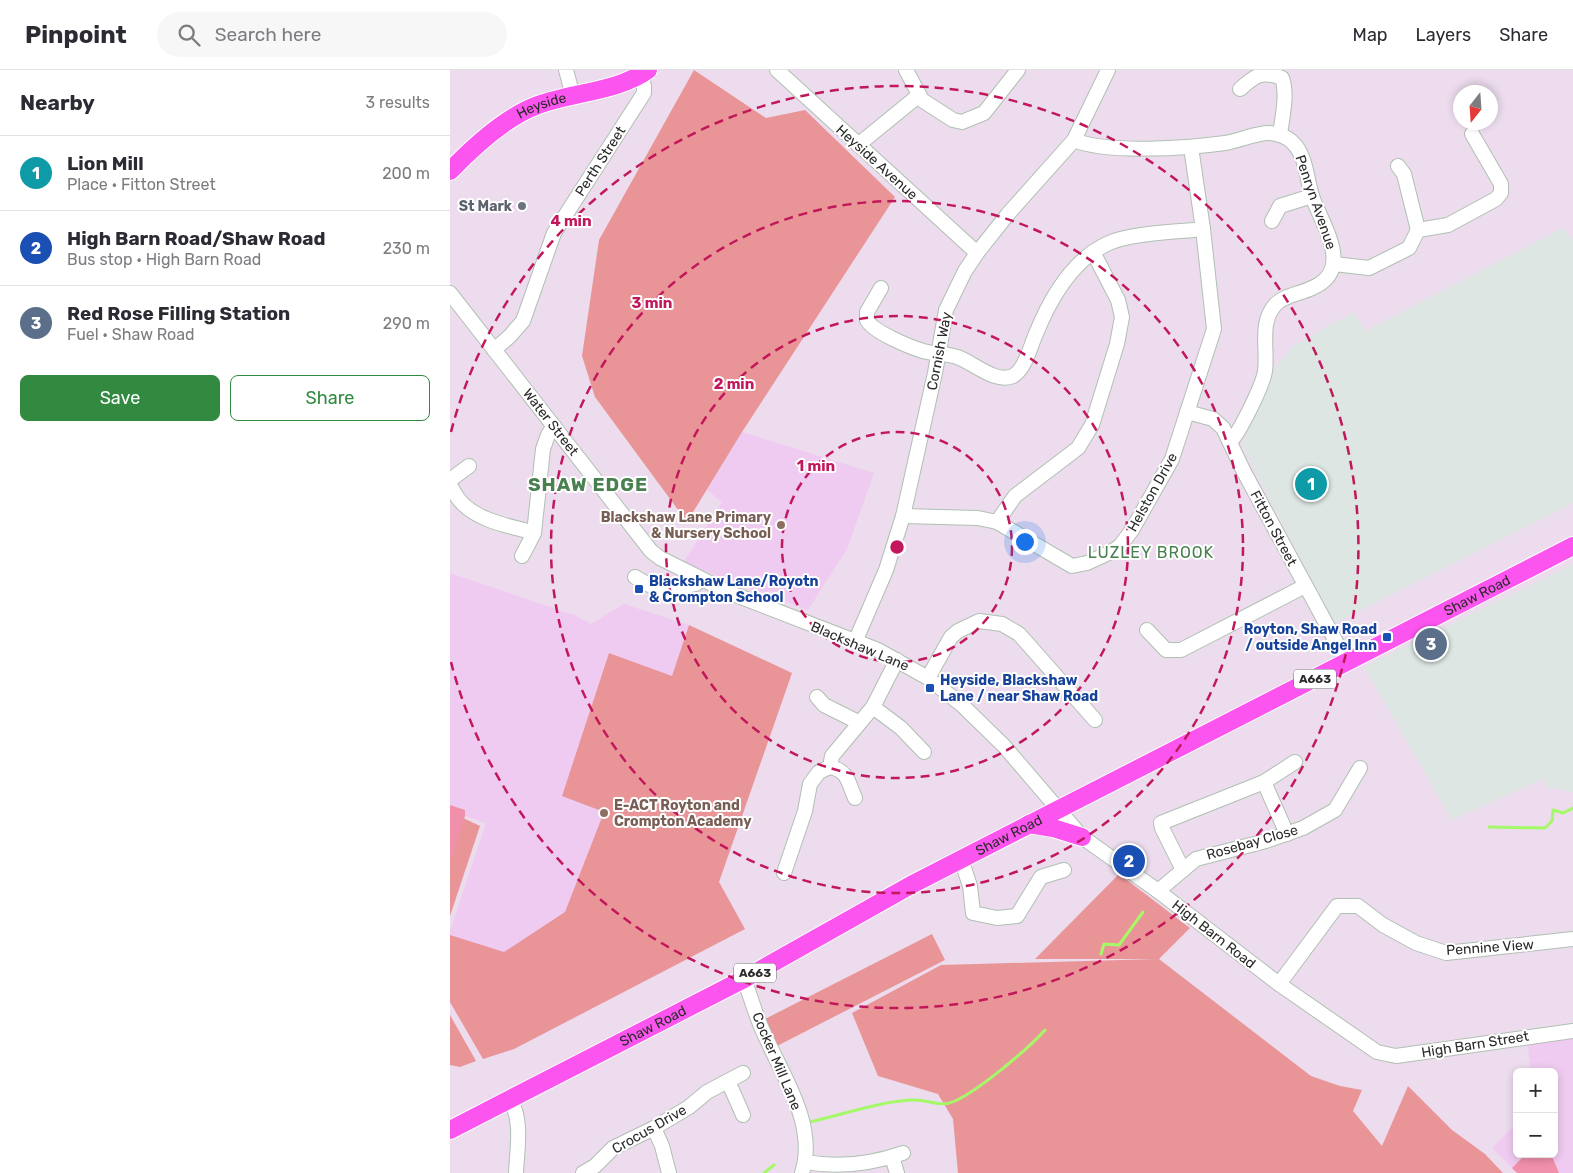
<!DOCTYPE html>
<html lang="en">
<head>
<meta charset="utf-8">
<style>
	:root { --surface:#fff; --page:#f7f7f7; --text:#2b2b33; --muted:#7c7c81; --line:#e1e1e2; --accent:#318a40 }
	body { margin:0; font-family:Rubik,sans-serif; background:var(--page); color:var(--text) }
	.controls { position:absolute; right:15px; bottom:15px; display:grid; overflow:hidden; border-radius:8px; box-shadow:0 2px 8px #0003 }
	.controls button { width:45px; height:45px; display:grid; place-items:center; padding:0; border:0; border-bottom:1px solid var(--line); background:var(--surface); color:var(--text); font:25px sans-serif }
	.compass { position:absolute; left:1003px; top:15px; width:45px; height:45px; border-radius:50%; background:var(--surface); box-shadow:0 2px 8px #0003; rotate:197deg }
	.you { position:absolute; left:574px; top:471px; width:18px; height:18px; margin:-12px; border:4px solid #fff; border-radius:50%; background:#1a73e8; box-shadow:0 0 0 8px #1a73e833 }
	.badge { display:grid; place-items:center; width:32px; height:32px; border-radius:50%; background:var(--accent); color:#fff; font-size:16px; font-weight:700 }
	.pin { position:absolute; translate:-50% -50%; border:2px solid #fff; box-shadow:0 1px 5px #0006 }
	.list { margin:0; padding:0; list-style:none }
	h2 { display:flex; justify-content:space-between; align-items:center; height:65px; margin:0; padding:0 20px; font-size:21px }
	h2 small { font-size:16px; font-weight:400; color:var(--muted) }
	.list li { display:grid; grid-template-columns:32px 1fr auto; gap:15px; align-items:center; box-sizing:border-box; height:75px; padding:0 20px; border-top:1px solid var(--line) }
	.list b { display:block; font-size:19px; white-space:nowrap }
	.list p { margin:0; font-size:16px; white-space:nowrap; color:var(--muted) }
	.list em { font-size:16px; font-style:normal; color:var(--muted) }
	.actions { display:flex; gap:10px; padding:15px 20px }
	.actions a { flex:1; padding:11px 0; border:1px solid var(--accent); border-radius:8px; text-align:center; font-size:18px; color:var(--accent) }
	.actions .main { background:var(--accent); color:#fff }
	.icon { flex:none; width:28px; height:28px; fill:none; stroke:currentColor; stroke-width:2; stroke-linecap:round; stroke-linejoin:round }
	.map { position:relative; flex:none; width:1123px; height:1103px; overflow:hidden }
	header { display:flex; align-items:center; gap:30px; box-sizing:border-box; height:70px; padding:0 25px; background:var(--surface); border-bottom:1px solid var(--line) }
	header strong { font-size:24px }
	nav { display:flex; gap:28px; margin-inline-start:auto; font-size:18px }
	.search { width:350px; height:45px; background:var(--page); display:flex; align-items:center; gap:12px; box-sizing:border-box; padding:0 18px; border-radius:28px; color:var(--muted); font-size:19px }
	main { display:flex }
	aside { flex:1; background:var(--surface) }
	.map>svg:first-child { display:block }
	.industrial { fill:#dde6e3 }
	.education { fill:#f0cbf1 }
	.green { fill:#e99598 }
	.pitch { fill:#f190aa }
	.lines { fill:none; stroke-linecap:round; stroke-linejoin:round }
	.stream { stroke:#a5f868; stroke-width:3 }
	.minor-casing { stroke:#b0c0b2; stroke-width:16 }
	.major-casing { stroke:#fff; stroke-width:20 }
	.minor { stroke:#fff; stroke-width:14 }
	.major { stroke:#fb54ef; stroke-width:18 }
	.ring { fill:none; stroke:#c2185b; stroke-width:2.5; stroke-dasharray:9 6 }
	.worship-dot { fill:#6b7280; stroke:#fff; stroke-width:2 }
	.education-dot { fill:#8d6e63; stroke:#fff; stroke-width:2 }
	.transit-dot { fill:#1a4fb4; stroke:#fff; stroke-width:2 }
	.labels { text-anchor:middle; stroke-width:4; stroke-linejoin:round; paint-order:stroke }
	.shield { fill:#fff; stroke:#6b6b6b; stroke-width:1 }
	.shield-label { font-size:12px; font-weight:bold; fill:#2b2b2b }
	.street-label { font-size:14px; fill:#2b2b2b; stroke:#fff }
	.worship-label { font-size:14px; font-weight:bold; fill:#5b616d; stroke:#fff; text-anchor:end }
	.education-label { font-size:14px; font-weight:bold; fill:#785e54; stroke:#fff; text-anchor:end }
	.transit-label { font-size:14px; font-weight:bold; fill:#164399; stroke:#fff; text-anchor:start }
	.quarter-label { font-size:16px; letter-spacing:1px; fill:#48804f; stroke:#fff }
	.district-label { font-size:19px; font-weight:bold; letter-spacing:1px; fill:#48804f; stroke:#fff }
	.centre { fill:#c2185b; stroke:#fff; stroke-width:2.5 }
	.ring-label { font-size:15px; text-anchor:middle; font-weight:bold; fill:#c2185b; stroke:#fff; stroke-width:4; stroke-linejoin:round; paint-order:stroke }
</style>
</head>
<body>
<header>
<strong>Pinpoint</strong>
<div class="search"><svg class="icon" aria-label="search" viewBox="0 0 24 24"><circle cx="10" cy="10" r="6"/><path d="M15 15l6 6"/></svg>Search here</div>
<nav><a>Map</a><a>Layers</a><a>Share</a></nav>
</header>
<main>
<aside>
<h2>Nearby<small>3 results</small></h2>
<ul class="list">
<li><span class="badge" style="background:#0f9aa8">1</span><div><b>Lion Mill</b><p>Place · Fitton Street</p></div><em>200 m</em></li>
<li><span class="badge" style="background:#1a4fb4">2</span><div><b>High Barn Road/Shaw Road</b><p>Bus stop · High Barn Road</p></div><em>230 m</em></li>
<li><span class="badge" style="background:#5c6f8a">3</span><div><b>Red Rose Filling Station</b><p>Fuel · Shaw Road</p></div><em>290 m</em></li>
</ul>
<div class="actions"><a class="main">Save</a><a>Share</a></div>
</aside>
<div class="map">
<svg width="1123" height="1103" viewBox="0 0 1123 1103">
	<rect width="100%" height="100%" fill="#ecdcee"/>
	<!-- industrial -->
	<g class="industrial">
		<path d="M1113 158 1123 170V433L884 554 792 375 828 294 844 275 904 242 915 261Z"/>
		<path d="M1123 494V722L1096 717 1093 709 1002 750 914 597Z"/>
	</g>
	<!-- education -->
	<g class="education">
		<path d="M292 362 424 403 397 479 358 540 233 493 272 432 257 420Z"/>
		<path d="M0 503 124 545 141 554 174 534 239 555 342 603 269 812 295 859 64 979 33 989 0 932V861L36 753 15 746V740L0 735Z"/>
		<path d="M1123 969V1103H1067L1042 1078 1067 1053V1084H1104V1002H1081L1078 976 1084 973Z"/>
	</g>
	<!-- green -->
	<g class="green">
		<path d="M244 0 316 48 355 40 445 127 292 362 237 452 145 327 132 286 149 170Z"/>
		<path d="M239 555 342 603 269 812 295 859 64 979 33 989 0 932V865L54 882 115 842 154 742 112 726 159 583 222 606Z"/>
		<path d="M0 736 13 748 30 756 0 846Z"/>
		<path d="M669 804 740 858 709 889 861 1006 890 1016 912 1020 903 1041 932 1076 958 1016 1002 1060 1035 1084 1053 1103H508L503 1049 488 1024 428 1006 402 943 491 895 706 889H585Z"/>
		<path d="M482 864 495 890 325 977 313 950Z"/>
		<path d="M0 945 26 991 10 997 0 995Z"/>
	</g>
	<!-- pitch -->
	<g class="pitch">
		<path d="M0 735 15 740V746L0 791Z"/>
		<path d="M1076 1084H1101L1109 1103H1067L1062 1098Z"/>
	</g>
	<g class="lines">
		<!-- stream -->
		<g class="stream">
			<path d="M1039 757 1095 758 1102 751 1103 740 1113 743 1123 738"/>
			<path d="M651 884 654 874 669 875 693 842"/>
			<path d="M360 1052C391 1045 434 1030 465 1030 480 1030 490 1038 505 1031 529 1020 577 980 595 960"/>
			<path d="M314 1103 324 1095"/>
		</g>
		<!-- minor casing -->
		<g class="minor-casing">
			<g id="minor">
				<path d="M116 0 123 26"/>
				<path d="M327 0 527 183"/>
				<path d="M456 0 472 30 503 50 512 52 534 43 568 0"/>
				<path d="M790 19C805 6 811 0 832 8 838 25 832 47 830 65"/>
				<path d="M624 70C657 84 739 78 775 73 790 71 804 63 819 63 827 63 838 67 843 73 856 85 857 110 862 126 872 155 905 200 862 218 850 224 834 225 825 235 809 253 818 280 815 301 813 315 790 362 780 372"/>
				<path d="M408 75 468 26"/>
				<path d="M948 96 954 104 968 160"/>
				<path d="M822 151 830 136 862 126"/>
				<path d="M884 194 919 198 959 178 968 160 998 155 1046 129 1051 123V114L1022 64"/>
				<path d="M431 218 417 242V250C423 262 460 277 473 281 484 284 496 283 507 287 523 292 545 314 563 306 575 299 580 278 585 266 599 231 622 189 659 173 681 163 728 162 753 159"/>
				<path d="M0 223 201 481 210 488 278 522 428 580 478 608 512 635 554 676 632 767 708 821 829 914 927 982 946 986 1123 961"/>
				<path d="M44 280 60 266 73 251 104 163 194 23V16L190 6"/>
				<path d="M737 342 763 349 773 358 794 402 897 592"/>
				<path d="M0 410 19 396"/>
				<path d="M0 415C4 422 7 429 14 435 32 452 61 456 84 463L72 486"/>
				<path d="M453 446 528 448 547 452 622 496 637 493 661 482 670 476 682 460 722 389 764 259 753 159 741 77"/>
				<path d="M547 452 565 426 628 378 642 355 667 274 672 247 668 230 643 182"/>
				<path d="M84 463 93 379 98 365 104 356"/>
				<path d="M185 507C212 524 216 520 246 514L250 510"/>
				<path d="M697 560 716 580H731L855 516"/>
				<path d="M405 572 436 500 453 446 485 303 496 240 515 201 527 183 558 144 624 70 658 0"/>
				<path d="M478 608 501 567 508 561 529 551 552 554 569 564 645 650"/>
				<path d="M367 627 374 635 408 652"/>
				<path d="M423 637 451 658 474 682"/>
				<path d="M380 697 382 686 423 637 447 590"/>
				<path d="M380 697C399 701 398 713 405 728"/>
				<path d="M814 712 845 692"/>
				<path d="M511 789 520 816 523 843 547 848 567 846 591 807 614 800"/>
				<path d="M733 800 712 758 711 753 814 712 837 764"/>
				<path d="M334 803 355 741 360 714 369 702 380 697"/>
				<path d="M708 821 746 789 816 771 853 758 885 740 910 698"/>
				<path d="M294 909C299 922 303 936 308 949 325 996 369 1050 352 1103"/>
				<path d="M829 914 887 836H908L933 855 966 873 996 883 1123 869"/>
				<path d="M278 1011 293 1045"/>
				<path d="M60 1029C73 1051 67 1078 66 1103"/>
				<path d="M204 1058 212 1076 219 1103"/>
				<path d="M442 1087 447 1103"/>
				<path d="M356 1092C388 1098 421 1094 453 1083"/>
				<path d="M133 1103 145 1096 163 1078 204 1058 239 1037 257 1022 293 1003"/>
			</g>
		</g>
		<!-- major casing -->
		<g class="major-casing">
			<g id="major">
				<path id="s1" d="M0 101C24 76 55 47 88 35 123 22 167 22 198 0"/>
				<path d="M579 754 603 758 632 767"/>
				<path id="s2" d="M0 1060 294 909 461 815 1123 476"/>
			</g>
		</g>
		<!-- minor -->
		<use href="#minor" class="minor"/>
		<!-- major -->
		<use href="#major" class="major"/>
	</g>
	<!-- distance rings -->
	<g class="ring">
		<circle cx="447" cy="477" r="115"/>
		<circle cx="447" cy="477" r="231"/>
		<circle cx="447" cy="477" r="346"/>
		<path d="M1 362A461 461 0 1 1 1 592"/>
	</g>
	<!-- markers -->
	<circle class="worship-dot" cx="72" cy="136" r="5"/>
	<g class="education-dot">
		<circle cx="331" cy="455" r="5"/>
		<circle cx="154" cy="743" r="5"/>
	</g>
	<g class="transit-dot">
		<rect x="184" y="514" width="10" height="10" rx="2.5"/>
		<rect x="932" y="562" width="10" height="10" rx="2.5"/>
		<rect x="475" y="613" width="10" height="10" rx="2.5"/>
	</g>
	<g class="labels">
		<!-- shield labels -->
		<g class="shield">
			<rect x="844" y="599.5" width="42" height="19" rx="4"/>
			<rect x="284" y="893.5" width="42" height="19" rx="4"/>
		</g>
		<g class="shield-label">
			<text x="865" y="613">A663</text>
			<text x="305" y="907">A663</text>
		</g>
		<!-- street labels -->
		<g class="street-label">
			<text dy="5" stroke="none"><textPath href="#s1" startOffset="114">Heyside</textPath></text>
			<text transform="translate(150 91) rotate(-57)" y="5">Perth Street</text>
			<text transform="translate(427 92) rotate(42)" y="5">Heyside Avenue</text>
			<text transform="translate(866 132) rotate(71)" y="5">Penryn Avenue</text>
			<text transform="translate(489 281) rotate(-79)" y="5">Cornish Way</text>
			<text transform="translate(101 352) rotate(52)" y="5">Water Street</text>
			<text transform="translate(702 422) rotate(-61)" y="5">Helston Drive</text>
			<text transform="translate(824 458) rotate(62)" y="5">Fitton Street</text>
			<text dy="5" stroke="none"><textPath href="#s2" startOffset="1158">Shaw Road</textPath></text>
			<text transform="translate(410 576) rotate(23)" y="5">Blackshaw Lane</text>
			<text dy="5" stroke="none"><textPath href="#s2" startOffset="632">Shaw Road</textPath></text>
			<text transform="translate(802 772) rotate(-16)" y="5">Rosebay Close</text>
			<text transform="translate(764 864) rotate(38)" y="5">High Barn Road</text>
			<text transform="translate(1040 877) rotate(-4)" y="5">Pennine View</text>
			<text dy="5" stroke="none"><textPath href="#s2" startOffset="228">Shaw Road</textPath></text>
			<text transform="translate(1025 974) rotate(-9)" y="5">High Barn Street</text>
			<text transform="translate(327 991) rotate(67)" y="5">Cocker Mill Lane</text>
			<text transform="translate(199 1059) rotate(-30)" y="5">Crocus Drive</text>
		</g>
		<!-- worship labels -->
		<g class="worship-label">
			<text x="62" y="141">St Mark</text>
		</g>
		<!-- education labels -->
		<g class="education-label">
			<text x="321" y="452">Blackshaw Lane Primary<tspan x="321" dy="16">&amp; Nursery School</tspan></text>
			<text x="164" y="740" text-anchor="start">E-ACT Royton and<tspan x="164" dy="16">Crompton Academy</tspan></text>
		</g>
		<!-- transit labels -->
		<g class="transit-label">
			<text x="199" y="516">Blackshaw Lane/Royotn<tspan x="199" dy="16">&amp; Crompton School</tspan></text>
			<text x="927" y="564" text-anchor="end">Royton, Shaw Road<tspan x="927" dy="16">/ outside Angel Inn</tspan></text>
			<text x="490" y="615">Heyside, Blackshaw<tspan x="490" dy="16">Lane / near Shaw Road</tspan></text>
		</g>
		<!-- quarter labels -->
		<g class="quarter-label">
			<text x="701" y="488">LUZLEY BROOK</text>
		</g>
		<!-- district labels -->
		<g class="district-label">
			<text x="138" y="421">SHAW EDGE</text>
		</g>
	</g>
	<circle cx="447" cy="477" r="8" class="centre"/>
	<g class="ring-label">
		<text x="121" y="156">4 min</text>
		<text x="202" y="238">3 min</text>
		<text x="284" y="319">2 min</text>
		<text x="366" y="401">1 min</text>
	</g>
</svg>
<div class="controls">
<button>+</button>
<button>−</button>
</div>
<svg class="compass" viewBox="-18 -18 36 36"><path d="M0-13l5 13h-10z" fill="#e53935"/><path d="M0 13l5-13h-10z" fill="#7c7c81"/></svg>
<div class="you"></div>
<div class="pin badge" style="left:861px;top:414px;background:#0f9aa8">1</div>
<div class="pin badge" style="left:679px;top:791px;background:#1a4fb4">2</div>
<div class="pin badge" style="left:981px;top:574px;background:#5c6f8a">3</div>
</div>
</main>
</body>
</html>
